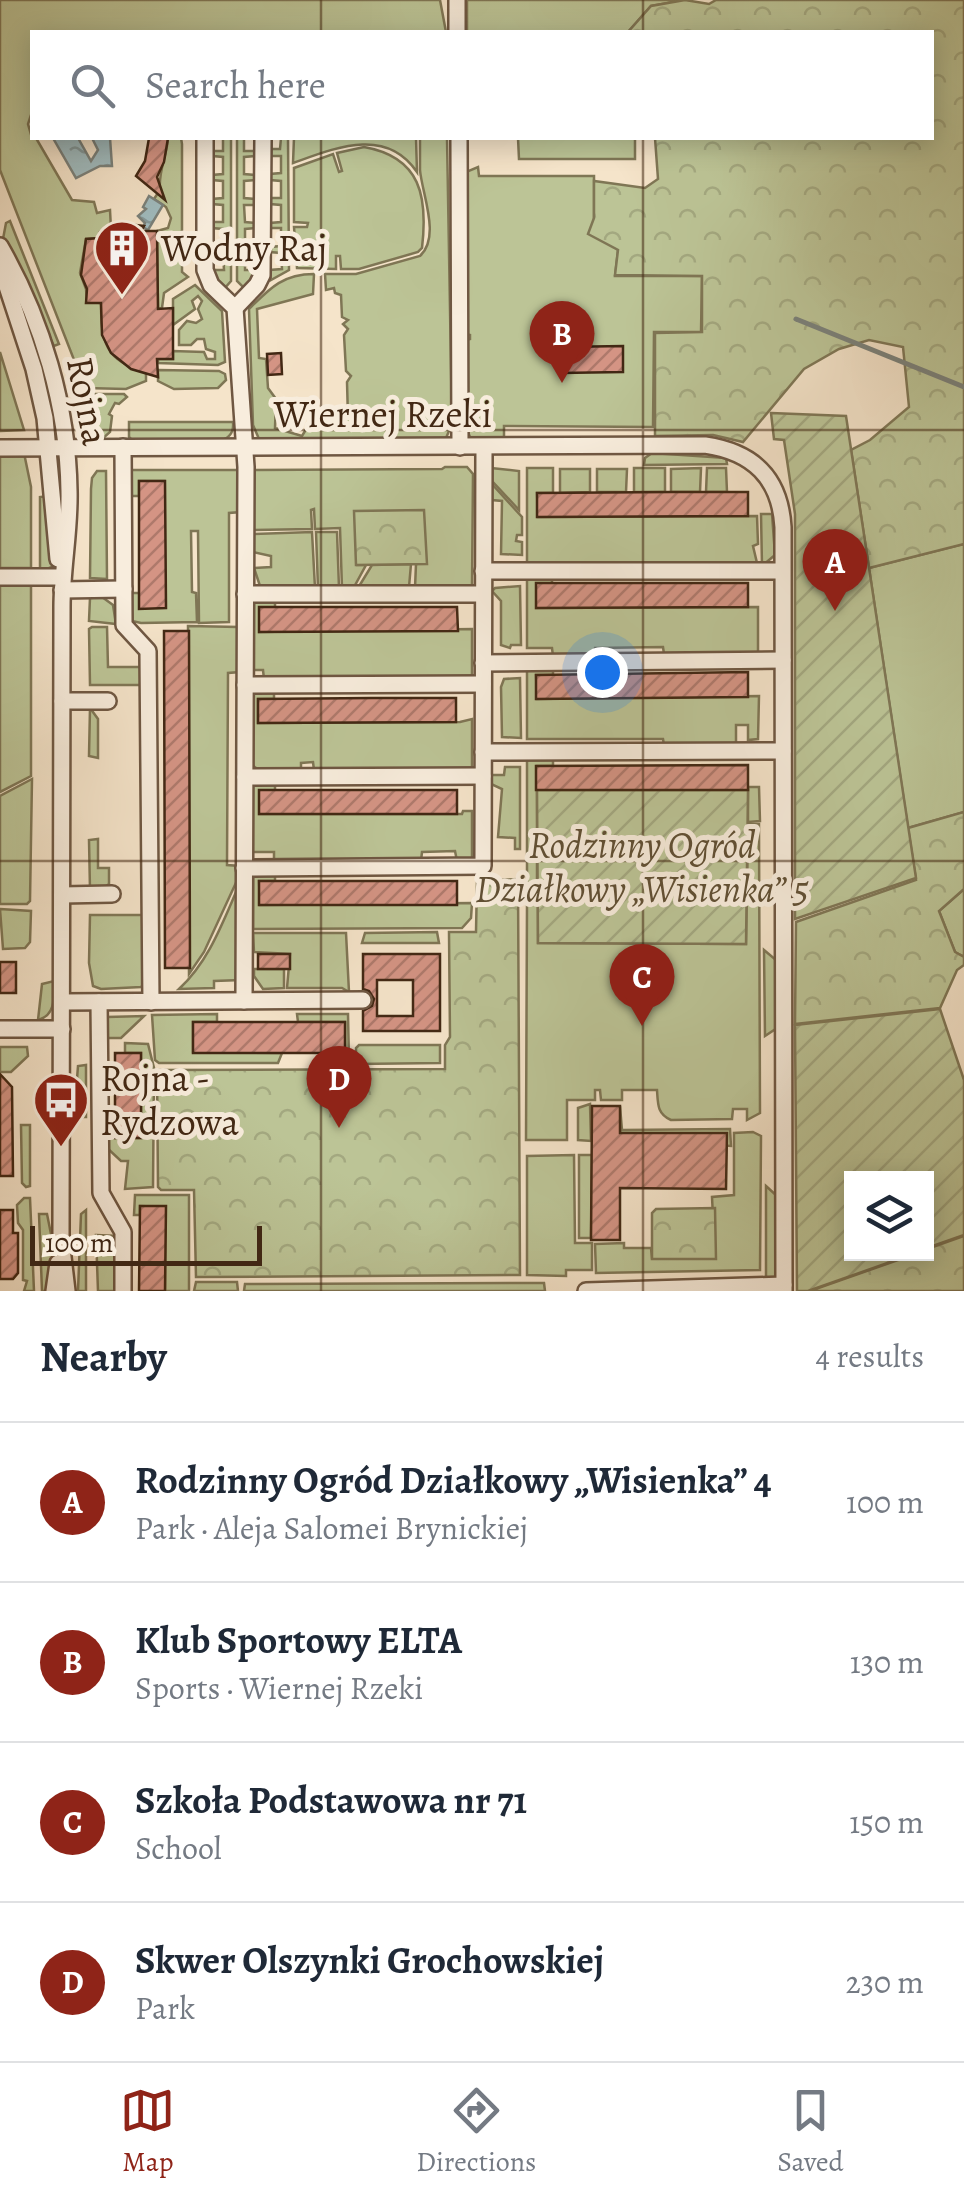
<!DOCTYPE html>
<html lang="en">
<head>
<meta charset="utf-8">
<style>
	:root { --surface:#fff; --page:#f2f2f3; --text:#1f2937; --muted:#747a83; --line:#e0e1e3; --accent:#8f2418 }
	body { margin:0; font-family:Alegreya,serif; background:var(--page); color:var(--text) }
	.controls { position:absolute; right:30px; bottom:30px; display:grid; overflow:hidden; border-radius:0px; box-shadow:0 5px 25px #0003 }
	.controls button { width:90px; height:90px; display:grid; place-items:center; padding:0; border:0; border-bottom:2px solid var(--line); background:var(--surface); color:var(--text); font:50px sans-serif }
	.scale { position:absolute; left:30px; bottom:25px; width:232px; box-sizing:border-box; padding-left:10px; border:5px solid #422814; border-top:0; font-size:28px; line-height:35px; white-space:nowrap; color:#422814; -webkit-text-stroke:8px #f8eddd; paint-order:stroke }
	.you { position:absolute; left:602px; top:672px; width:35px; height:35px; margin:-25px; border:8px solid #fff; border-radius:50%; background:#1a73e8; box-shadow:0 0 0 15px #1a73e833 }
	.badge { display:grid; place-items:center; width:65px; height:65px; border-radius:50%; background:var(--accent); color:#fff; font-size:32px; font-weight:700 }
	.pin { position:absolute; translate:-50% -82px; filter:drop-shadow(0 2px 5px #0008) }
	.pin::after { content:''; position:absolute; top:52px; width:35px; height:30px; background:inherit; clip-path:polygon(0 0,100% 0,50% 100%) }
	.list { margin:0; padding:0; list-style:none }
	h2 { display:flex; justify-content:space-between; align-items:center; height:130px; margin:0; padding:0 40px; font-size:42px }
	h2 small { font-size:32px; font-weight:400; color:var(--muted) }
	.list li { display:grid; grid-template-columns:65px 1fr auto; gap:30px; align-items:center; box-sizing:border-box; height:160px; padding:0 40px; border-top:2px solid var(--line) }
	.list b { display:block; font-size:38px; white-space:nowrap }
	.list p { margin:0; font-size:32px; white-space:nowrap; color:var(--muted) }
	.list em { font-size:32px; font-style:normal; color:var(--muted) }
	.icon { flex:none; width:55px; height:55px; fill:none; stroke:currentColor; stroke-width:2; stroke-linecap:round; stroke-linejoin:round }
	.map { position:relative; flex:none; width:964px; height:1291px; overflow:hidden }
	.search { position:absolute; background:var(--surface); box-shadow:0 5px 25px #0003; left:30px; right:30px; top:30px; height:110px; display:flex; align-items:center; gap:25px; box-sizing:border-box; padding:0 35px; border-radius:0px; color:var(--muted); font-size:38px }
	.sheet { height:770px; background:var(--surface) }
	nav { display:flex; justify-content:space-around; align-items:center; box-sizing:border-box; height:140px; border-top:2px solid var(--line); background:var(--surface); font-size:28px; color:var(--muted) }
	nav a { display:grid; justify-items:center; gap:5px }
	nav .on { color:var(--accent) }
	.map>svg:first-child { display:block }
	.grass { fill:#bcc496; stroke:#7f7655; stroke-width:2.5 }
	.forest { fill:url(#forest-crowns); stroke:#7f7655; stroke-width:2.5 }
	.garden { fill:url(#garden-furrows); stroke:#7f7655; stroke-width:2.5 }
	.water { fill:url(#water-ripples); stroke:#7a817b; stroke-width:2.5 }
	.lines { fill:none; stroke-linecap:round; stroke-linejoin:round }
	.stream { stroke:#7a817b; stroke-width:5 }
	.building { fill:url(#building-hatch); stroke:#422814; stroke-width:2.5; fill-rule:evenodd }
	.minor-casing { stroke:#6f5742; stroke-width:20 }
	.minor { stroke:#f8eddd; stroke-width:15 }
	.grid { fill:none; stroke:#422814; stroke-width:2.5; stroke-opacity:0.55 }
	.labels { text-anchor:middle; stroke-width:10; stroke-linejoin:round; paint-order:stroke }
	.poi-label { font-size:38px; fill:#422814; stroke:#f8eddd; text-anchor:start }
	.street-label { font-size:38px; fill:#422814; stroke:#f8eddd }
	.park-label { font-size:38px; font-style:italic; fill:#604f34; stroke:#f8eddd }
</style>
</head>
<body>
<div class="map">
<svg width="964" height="1291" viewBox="0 0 964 1291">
	<defs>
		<pattern id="forest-crowns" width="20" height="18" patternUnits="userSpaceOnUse" patternTransform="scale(2.5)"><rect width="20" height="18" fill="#bcc496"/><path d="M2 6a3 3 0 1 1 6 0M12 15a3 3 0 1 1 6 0" fill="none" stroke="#a3a880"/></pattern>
		<pattern id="garden-furrows" width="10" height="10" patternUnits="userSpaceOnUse" patternTransform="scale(2.5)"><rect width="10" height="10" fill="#bcc496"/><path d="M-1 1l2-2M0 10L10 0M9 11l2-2" fill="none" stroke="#a3a880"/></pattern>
		<pattern id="water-ripples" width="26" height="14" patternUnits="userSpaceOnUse" patternTransform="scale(2.5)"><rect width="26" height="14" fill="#a0bcc0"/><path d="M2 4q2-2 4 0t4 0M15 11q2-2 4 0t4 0" fill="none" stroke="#84999b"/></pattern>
		<pattern id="building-hatch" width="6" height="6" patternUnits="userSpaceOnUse" patternTransform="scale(2.5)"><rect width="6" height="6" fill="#d49484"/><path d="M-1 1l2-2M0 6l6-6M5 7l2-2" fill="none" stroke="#ae796b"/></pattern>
	</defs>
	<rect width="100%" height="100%" fill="#f5e4ca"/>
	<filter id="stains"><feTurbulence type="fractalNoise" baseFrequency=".002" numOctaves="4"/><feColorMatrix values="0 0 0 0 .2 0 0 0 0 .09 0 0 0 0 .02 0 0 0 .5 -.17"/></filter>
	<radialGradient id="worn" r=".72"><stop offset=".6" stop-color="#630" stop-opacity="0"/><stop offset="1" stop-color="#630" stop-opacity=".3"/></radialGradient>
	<!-- grass -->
	<g class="grass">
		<path d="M0 0H440L446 32H32V112L28 124 32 138H36L72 200 94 202 97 213 110 210 111 229 101 232 100 238 86 239 80 273 86 289 87 302 101 303C101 341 105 362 146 372V381L126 389 85 388 0 170Z"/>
		<path d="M467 0H685L651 6 628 32H467Z"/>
		<path d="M168 138H181L182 144V272L188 277 164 293 162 308 158 309 157 231 168 228 171 218 166 207 154 199 160 190C158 171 167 156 168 138Z"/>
		<path d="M223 138H231V281L224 289 214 279 212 270H224L223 253 212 252V246H224L223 229 212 228V222H223V205L212 204V199L223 198V181L212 180V175L223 174V157L213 156V151H223Z"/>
		<path d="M237 138H244V151H255V156L244 157V174L255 175 256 180 244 181V198L255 199V205H244L245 222 256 223V228L245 229V246H255V252L245 253V270H256L254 278 245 289 237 281Z"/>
		<path d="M281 138H288L289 270 271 280 270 270 282 269 281 253 270 252V247L281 246V228H270V223L281 222V205L270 204V198H281V181L270 180V174L281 173V156H270V149H280Z"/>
		<path d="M294 138H416L417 172C386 126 335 148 293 163Z"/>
		<path d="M420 138H447L452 424 446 438 259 439 253 425 249 309C270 288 283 274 314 274L313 294 257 309 259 358 266 359 268 388 276 399 275 428 302 436 313 418H348L347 382 351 376 346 371 344 335 348 329 343 324 348 320 342 317 341 295 335 293 334 288 326 290 325 274H356L420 256C441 237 422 194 420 170 420 159 420 148 420 138Z"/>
		<path d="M518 138H635V159H519Z"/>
		<path d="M364 147C421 157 428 197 422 248L418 252 359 269H341L340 256H336V269L297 268 294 227H307L308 223 294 222V168L333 154 339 172 342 171 337 153Z"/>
		<path d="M478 167 479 176H594V218L618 250 615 276H702L701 332H654L653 427 504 426V439H471L466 428V340L470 339V335L466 334V172Z"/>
		<path d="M10 221 59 344 54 346 3 239 6 223Z"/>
		<path d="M195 285 222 311 225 362 218 365 158 363V359H173V351L204 352 207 359H215V352L206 349 204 339H197L191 345H179V330L187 321 196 323 202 319 198 309 202 301 198 296 192 301 195 309 173 325V299Z"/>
		<path d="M0 352 24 430 0 431Z"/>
		<path d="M158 370 219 371 225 374 226 380 218 388 174 389 158 381Z"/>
		<path d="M87 394H124L127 397 119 404 115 403 109 414 112 416 110 432 101 440H95Z"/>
		<path d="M129 422H233C234 431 231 437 222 440H132L129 437Z"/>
		<path d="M0 453H24L31 487V568H0Z"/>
		<path d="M652 453 726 458 727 464 644 465 645 458Z"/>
		<path d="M445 467H467L473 474 472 587 415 588 416 564 427 563 356 565H366L354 587 342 588 340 528 315 529 314 509 311 510 312 529 253 530V470L442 469Z"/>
		<path d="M491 468 519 471V510L492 481Z"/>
		<path d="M527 468H553V493H537L538 517 757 516 758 544 753 546 757 563 527 564Z"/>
		<rect x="634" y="468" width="31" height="24"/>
		<path d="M701 468 700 492H671V469Z"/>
		<path d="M707 468H726L727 492H706Z"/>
		<path d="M560 469H590V492L560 493Z"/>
		<path d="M597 469H627L626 492H597Z"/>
		<path d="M128 470H240L241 512 229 513V622L199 623 198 531H191L192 592 196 593 197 622 141 623 132 621 128 615V593H139L164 481H139V496H128Z"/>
		<path d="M97 471H106L107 579 90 578 91 489 92 478Z"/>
		<path d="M491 483 522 517V535H517L516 541 522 542V555L501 554 502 501 492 500Z"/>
		<path d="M49 496 54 566 40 572V497Z"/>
		<path d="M761 514H772L775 555 762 566Z"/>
		<path d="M312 532 315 588 260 586 254 568 271 567V556L253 552V534Z"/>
		<path d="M316 532H337L339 588H318Z"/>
		<path d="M964 544V812L908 828 869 568Z"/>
		<path d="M411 564 409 587 358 588 372 565Z"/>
		<path d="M527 575H552V583L537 608 758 607V656L664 654 663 647 595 648 594 656H553L552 648H527Z"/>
		<path d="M0 580H31V776L0 792Z"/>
		<path d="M520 586 521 645H511L510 648 501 645V601L492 591 495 588Z"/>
		<path d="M102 597 113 605 116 624 89 621 90 598Z"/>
		<path d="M275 599V607L260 632 472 629V675L467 678 264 679 263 670H252L253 602Z"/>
		<path d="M188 626 239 627 240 672 228 673 227 865 240 866V874L204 952 189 974Z"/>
		<path d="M92 627H107L108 667H140V656H145V685H90L89 629Z"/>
		<path d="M527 666H553V675H536L537 699 759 696 758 739 748 740V725H736V748L664 745 663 739H527Z"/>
		<path d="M520 678 521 738 502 737 501 687 504 679Z"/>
		<path d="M274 690V699H258V723L460 722 472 719V770H314L313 762 301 763V773L259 770 252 765V692Z"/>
		<path d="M90 708 98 719V758L89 756Z"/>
		<path d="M527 757H553V766H537V901L527 902Z"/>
		<path d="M505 767H520V849H515V838L498 837 502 789 491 784V775H504Z"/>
		<path d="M32 779 30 901 27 904H0V796Z"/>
		<path d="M275 781V790L260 814H462L463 811H472V859L457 861 455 851 422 852 421 861 274 864V852H252V786Z"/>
		<path d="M748 787H759L760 821 748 822Z"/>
		<path d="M748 824H759L760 1113 747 1120V1109H733L732 1119 671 1120C657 1114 658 1104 657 1090H622V1100H601L600 1090H595V1100H567V1140H526L527 904H538V943L746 944Z"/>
		<path d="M98 839V868H109V884L103 889 90 890 89 840Z"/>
		<path d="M275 872V881H259L260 905 472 903 471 918 462 928 253 929V874Z"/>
		<path d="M240 883 241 980 214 981V988L179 989C210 960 223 921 240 883Z"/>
		<path d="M964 889V957L955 952 939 911Z"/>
		<path d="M0 909 31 911 30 942 25 948 3 949Z"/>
		<path d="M90 915H146V981L141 987 101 989 93 986 89 963Z"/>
		<path d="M437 932 439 943H362L365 933Z"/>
		<path d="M253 933H346L349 992 342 988H287L290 954 254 952Z"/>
		<path d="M764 950 776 960 777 1028 765 1036Z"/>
		<path d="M254 969H284V988L263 989 254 976Z"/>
		<path d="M54 981C54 997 56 1015 38 1020L42 984Z"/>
		<path d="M217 1014V1022H193V1052L282 1053 278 1063H159L155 1060 152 1015Z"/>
		<path d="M297 1014H348L349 1062 326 1064V1053H345V1022H298Z"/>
		<path d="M144 1016 121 1038H107V1017Z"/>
		<path d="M125 1043 148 1044 154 1068 153 1187 125 1189 128 1161H121L106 1147V1133H115V1138H141V1053H125Z"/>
		<path d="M359 1045H440V1063L356 1064V1048Z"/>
		<path d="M0 1047H27L28 1056 11 1072H0Z"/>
		<path d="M86 1065V1117H82L76 1092 78 1066Z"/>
		<path d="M590 1104 591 1141 578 1140V1108Z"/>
		<path d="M620 1106 622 1130 730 1129 731 1146 620 1139Z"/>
		<path d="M21 1125H30V1186L26 1187 22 1183Z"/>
		<path d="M753 1132 761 1136 760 1270 596 1273 595 1244 624 1243V1248H651L652 1258H715L712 1197 734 1195V1133Z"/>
		<path d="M574 1155 575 1243H592V1270H566V1276L527 1275V1156Z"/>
		<path d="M579 1155H592L591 1238H579Z"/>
		<path d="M766 1186 777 1196V1275L766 1284Z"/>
		<path d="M135 1195H189V1291H165V1207L140 1206V1215H134Z"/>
		<path d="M24 1198H30L34 1291H24L27 1281 23 1280V1230L18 1223 17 1205Z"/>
		<path d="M86 1210V1291H78L81 1214Z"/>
		<path d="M39 1214H47L54 1249 49 1291H42Z"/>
		<path d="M96 1235 118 1236 119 1291H98Z"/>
		<path d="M196 1282H237L238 1291H194Z"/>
		<path d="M544 1283 545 1291H244L245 1284Z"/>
	</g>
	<!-- forest -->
	<g class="forest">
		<path d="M685 0 709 4 716 0H964V544L869 568 851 450 870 440 909 407 903 347 869 340 839 349 804 369 743 442 713 435 655 436V333L702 332V276L615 275 618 250 588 234 594 218V181L645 188 658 179 655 138H932V32H628L651 6Z"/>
		<path d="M424 510 427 564 356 565 354 511Z"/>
		<path d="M964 812V889L939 911 955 952 964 957V965L957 970 940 1008 795 1024 796 922 916 880 908 828Z"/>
		<path d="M518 879 520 1275 196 1277 194 1190H161L158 1187 157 1070 445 1069V1045L450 1037 449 932H476L477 881Z"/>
		<path d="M715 1208 716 1259H652V1213L656 1209Z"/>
		<path d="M964 1236V1291H810L915 1254H926L927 1249Z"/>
	</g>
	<!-- garden -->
	<g class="garden">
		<path d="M771 413 846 416 916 878 795 919V514L784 440 774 439Z"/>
		<path d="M537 790H748L746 944 538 943Z"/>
		<path d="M940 1009 964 1080V1235L927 1248 926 1178H852V1254H913L808 1291H797L795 1025Z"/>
	</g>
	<!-- water -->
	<g class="water">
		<path d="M53 138H78L91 161 98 150 92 138H110L112 166H100L76 178Z"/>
		<path d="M149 196 163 205 148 230 143 227 145 223 138 216 146 209 143 207Z"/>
	</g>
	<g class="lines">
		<!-- stream -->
		<path class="stream" d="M796 319 964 387"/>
	</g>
	<!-- building -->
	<g class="building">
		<path d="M149 138H168L164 162 157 177 165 200 136 176 145 161Z"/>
		<path d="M128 224 144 226 141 231H157L158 309 173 308V359H157L158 377 131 369 111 353 102 335 101 303H86L87 289 81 275 86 239 100 238V232Z"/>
		<path d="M623 346V372L561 373V347Z"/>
		<path d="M281 353 282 374 268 375 267 354Z"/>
		<path d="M139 481H165L166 608 139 609Z"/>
		<path d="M671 492H748V516L537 517V493Z"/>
		<path d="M536 583H748V607L536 608Z"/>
		<path d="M259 607H457L458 631 259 632Z"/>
		<path d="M164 631H189L190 968H165Z"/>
		<path d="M748 672V697L536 699V675Z"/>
		<path d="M372 698H456V722L258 723V699Z"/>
		<path d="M748 765V790H536V766Z"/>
		<rect x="259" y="790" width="198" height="24"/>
		<rect x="259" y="881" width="198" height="24"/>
		<rect x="258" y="954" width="32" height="15"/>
		<path d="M363 954H440V1031H363V1011L372 1006 374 999 369 991 363 989ZM377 980H413V1016H377Z"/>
		<rect x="0" y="962" width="16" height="31"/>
		<rect x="193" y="1022" width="152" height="31"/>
		<rect x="115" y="1053" width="26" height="85"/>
		<path d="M0 1074 12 1087 13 1176H0Z"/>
		<path d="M592 1106H620V1133H727L726 1189 620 1188V1240H591Z"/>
		<path d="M140 1206H166L165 1291H139Z"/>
		<path d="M0 1210H13V1233H18V1273L13 1279H0Z"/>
	</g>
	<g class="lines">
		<!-- minor casing -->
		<g class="minor-casing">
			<g id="minor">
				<path d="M457 32V0"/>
				<path d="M205 138V270L211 285 235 308 246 467 244 1001"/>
				<path d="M459 138 460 447"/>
				<path d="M0 246C42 319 68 407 69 491 70 530 62 568 62 607L61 1240 67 1291"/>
				<path d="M0 265 34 369 45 418 58 559"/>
				<path d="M235 308 257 285 262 275 263 138"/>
				<path d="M123 447 124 625 148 651 151 1002"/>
				<path d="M0 448 705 445C753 452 780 478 783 527L784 1291"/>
				<path d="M483 571H782"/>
				<path d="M0 577H62"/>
				<path d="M62 590 124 589"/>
				<path d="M245 594H483"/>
				<path d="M483 663 783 660"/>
				<path d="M245 685 483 684"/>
				<path d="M62 701H108"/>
				<path d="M483 752 783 751"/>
				<path d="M245 777 483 776"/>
				<path d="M244 868 483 866 484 447"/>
				<path d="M62 895 112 894"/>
				<path d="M62 1002 363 1000"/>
				<path d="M99 1002 101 1193 123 1232V1291"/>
				<path d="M0 1029H62"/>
				<path d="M54 1291 58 1263"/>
				<path d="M586 1291 784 1285"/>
			</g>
		</g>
		<!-- minor -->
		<use href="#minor" class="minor"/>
	</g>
	<!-- grid -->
	<path class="grid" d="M321 0V32M643 0V32M321 138V1291M643 138V1291M0 430H964M0 861H964"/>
	<!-- icons -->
	<defs>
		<g id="building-pin" transform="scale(2.875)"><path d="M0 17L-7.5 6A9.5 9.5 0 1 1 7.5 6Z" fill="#8f2418" stroke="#f8eddd"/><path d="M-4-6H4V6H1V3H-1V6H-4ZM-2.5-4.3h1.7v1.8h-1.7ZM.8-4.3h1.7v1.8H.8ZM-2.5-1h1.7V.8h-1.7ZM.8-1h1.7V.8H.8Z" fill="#fff"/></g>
		<g id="bus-pin" transform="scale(2.875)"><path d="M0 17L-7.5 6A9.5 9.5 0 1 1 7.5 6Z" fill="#8f2418" stroke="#f8eddd"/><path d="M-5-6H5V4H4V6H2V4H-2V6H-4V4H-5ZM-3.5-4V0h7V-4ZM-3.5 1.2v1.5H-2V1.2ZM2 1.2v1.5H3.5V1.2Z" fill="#fff"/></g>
	</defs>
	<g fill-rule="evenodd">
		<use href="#building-pin" x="122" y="248"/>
		<use href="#bus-pin" x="61" y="1100"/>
	</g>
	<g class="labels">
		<!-- poi labels -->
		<g class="poi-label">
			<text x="161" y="261">Wodny Raj</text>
			<text x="100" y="1091">Rojna -<tspan x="100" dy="44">Rydzowa</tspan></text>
		</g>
		<!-- street labels -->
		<g class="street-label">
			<text transform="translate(88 401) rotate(79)" y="13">Rojna</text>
			<text x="383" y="427">Wiernej Rzeki</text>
		</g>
		<!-- park labels -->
		<g class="park-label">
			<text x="642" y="858">Rodzinny Ogród<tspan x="642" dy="44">Działkowy „Wisienka” 5</tspan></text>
		</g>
	</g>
	<rect width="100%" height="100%" filter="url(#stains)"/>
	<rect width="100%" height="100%" fill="url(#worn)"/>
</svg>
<div class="controls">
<button><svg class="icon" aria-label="layers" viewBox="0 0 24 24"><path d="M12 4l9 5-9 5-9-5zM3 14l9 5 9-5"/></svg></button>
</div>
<div class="scale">100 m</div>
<div class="you"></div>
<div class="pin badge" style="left:835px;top:611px">A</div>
<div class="pin badge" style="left:562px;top:383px">B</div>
<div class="pin badge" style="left:642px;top:1026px">C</div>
<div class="pin badge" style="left:339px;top:1128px">D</div>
<div class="search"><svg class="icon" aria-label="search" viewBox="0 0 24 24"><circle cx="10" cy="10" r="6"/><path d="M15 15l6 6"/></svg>Search here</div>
</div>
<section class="sheet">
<h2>Nearby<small>4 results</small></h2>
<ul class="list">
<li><span class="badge">A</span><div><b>Rodzinny Ogród Działkowy „Wisienka” 4</b><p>Park · Aleja Salomei Brynickiej</p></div><em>100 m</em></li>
<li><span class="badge">B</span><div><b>Klub Sportowy ELTA</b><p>Sports · Wiernej Rzeki</p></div><em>130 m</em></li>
<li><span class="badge">C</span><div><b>Szkoła Podstawowa nr 71</b><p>School</p></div><em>150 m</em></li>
<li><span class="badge">D</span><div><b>Skwer Olszynki Grochowskiej</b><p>Park</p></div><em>230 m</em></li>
</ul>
</section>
<nav>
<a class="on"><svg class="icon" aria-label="map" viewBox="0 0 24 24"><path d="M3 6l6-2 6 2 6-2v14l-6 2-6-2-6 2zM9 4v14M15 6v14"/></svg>Map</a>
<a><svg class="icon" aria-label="directions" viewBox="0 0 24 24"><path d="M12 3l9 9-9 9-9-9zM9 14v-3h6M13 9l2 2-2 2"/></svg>Directions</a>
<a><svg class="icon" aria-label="saved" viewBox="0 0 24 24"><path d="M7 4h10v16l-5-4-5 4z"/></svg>Saved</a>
</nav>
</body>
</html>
